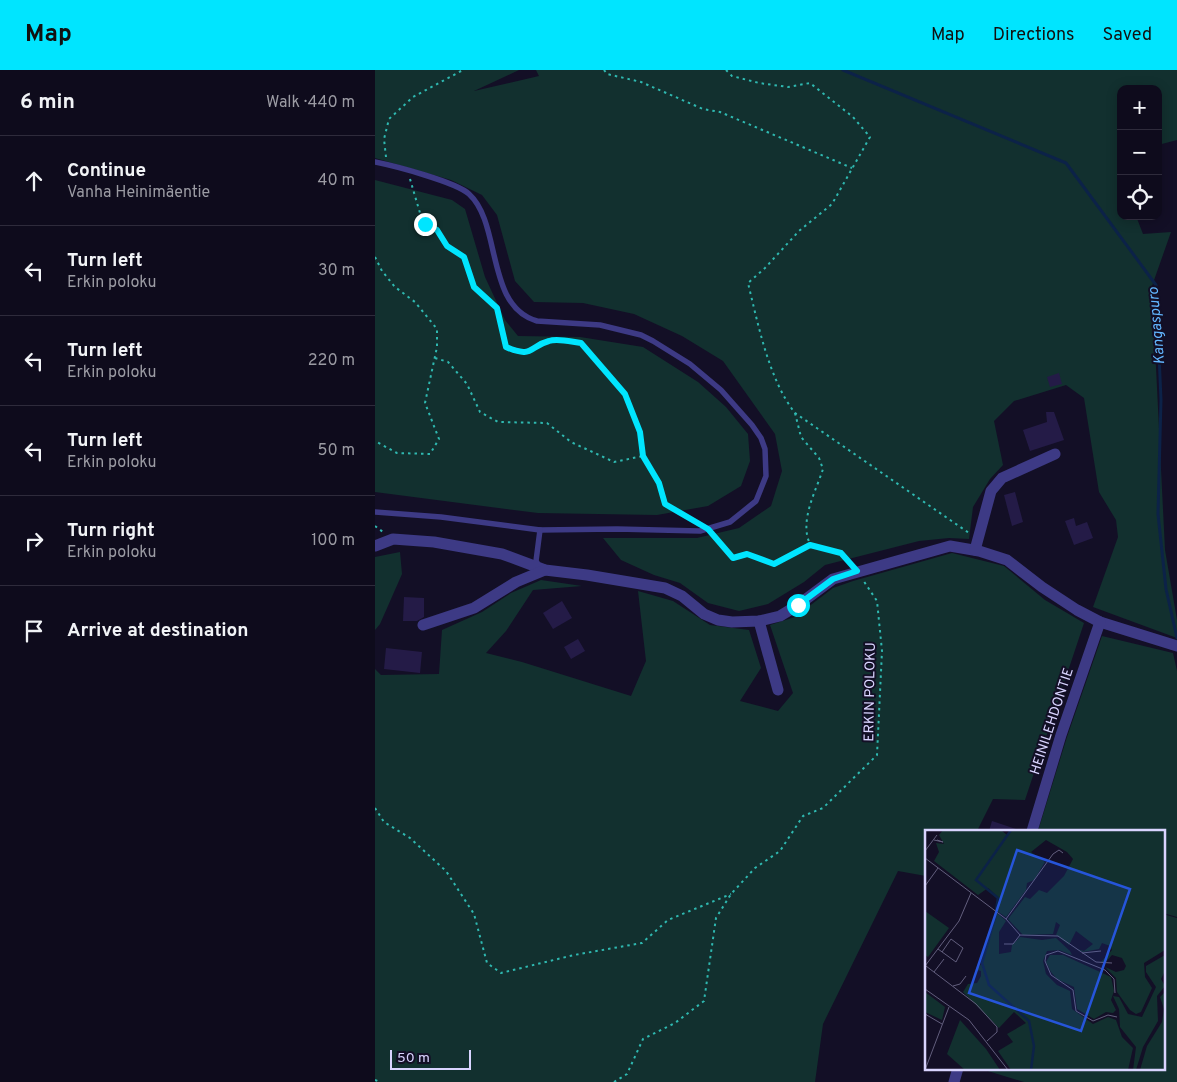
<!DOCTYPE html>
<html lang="en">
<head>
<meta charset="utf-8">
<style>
	:root { --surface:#0e0b1c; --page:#1c1929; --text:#f1f3f6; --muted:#9b9ba3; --line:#2e2b3b; --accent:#00e5ff }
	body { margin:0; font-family:Overpass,sans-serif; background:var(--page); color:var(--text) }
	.controls { position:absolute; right:15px; top:15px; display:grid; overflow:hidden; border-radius:10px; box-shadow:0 2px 12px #0003 }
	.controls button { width:45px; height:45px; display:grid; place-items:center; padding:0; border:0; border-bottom:1px solid var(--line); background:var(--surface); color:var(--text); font:25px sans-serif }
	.scale { position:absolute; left:15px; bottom:12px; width:81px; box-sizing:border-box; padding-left:5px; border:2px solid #d9d4ff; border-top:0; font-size:14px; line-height:18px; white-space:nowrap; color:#d9d4ff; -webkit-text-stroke:4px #130f26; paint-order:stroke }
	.stop { position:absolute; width:15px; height:15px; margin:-11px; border:4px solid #00e5ff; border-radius:50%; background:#fff }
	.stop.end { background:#00e5ff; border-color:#fff; box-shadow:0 1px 5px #0008 }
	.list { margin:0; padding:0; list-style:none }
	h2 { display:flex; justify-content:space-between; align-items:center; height:65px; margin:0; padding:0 20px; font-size:21px }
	h2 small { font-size:16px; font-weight:400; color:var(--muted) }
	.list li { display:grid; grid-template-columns:32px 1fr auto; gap:15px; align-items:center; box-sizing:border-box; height:90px; padding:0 20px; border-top:1px solid var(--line) }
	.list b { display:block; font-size:19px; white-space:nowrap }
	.list p { margin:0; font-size:16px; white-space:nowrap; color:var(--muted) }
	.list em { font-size:16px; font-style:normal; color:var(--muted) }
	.icon { flex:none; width:28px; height:28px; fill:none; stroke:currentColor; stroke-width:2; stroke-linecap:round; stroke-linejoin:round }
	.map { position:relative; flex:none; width:802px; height:1012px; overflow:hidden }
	header { display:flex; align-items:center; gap:30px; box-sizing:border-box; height:70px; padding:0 25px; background:var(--accent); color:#111 }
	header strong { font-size:24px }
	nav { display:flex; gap:28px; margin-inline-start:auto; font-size:18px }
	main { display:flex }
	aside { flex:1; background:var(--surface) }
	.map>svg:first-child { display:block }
	.green { fill:#12302f }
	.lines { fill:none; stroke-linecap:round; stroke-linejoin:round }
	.stream { stroke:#0c2248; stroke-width:3 }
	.building { fill:#241b47 }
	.path { stroke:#2fb8b0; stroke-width:2; stroke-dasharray:2.5 4; stroke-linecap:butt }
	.service { stroke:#3d3a85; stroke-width:5.5 }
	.minor { stroke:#3d3a85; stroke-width:11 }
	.route { stroke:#00e5ff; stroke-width:6 }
	.labels { text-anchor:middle; stroke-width:4; stroke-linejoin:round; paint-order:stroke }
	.street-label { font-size:14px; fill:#d9d4ff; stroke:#130f26 }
	.water-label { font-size:15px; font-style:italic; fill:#62b6ff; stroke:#130f26 }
	.inset-river { fill:none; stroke:#0c2248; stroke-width:2.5 }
	.inset-road { fill:none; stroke:#625e7d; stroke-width:1 }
	.view { fill:#2655da; fill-opacity:0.15; stroke:#2655da; stroke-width:2.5 }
	.inset-edge { fill:none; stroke:#d9d4ff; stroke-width:2.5 }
</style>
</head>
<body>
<header>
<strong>Map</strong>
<nav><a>Map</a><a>Directions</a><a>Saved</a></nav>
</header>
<main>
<aside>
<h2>6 min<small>Walk · 440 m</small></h2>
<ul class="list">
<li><svg class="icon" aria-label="ahead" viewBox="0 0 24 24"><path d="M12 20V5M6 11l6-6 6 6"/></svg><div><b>Continue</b><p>Vanha Heinimäentie</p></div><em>40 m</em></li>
<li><svg class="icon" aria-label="left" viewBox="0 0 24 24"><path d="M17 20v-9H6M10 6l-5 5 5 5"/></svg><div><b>Turn left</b><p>Erkin poloku</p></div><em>30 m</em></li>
<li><svg class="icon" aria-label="left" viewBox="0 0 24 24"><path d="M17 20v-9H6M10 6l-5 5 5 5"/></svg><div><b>Turn left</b><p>Erkin poloku</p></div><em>220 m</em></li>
<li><svg class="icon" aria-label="left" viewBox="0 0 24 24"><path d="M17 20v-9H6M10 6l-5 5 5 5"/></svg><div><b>Turn left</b><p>Erkin poloku</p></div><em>50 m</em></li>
<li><svg class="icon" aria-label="right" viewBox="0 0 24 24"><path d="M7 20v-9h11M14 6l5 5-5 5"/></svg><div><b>Turn right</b><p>Erkin poloku</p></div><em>100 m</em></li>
<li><svg class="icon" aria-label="arrive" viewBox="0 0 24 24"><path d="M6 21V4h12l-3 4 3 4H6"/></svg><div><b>Arrive at destination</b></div></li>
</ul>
</aside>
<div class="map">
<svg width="802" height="1012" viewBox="0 0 802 1012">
	<rect width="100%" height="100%" fill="#130f26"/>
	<!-- green -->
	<g class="green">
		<path d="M0 0H144L99 21 164 6 161 0H802V70L783 75V19H746V146H761L768 164 796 162 777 216 790 480 802 550V568L718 537 743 467 741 450 724 422 709 328 691 315 639 331 619 351 628 395 615 409 598 437 594 469 574 468 544 471 450 495 429 512 393 534 364 541 333 533 305 513 279 505 246 490 228 468H322L364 458 396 436 407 401 400 364 348 291 307 266 259 244 208 233 159 232 140 211 122 145 107 125 76 110 0 88Z"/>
		<path d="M0 110 77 130 90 139 110 207 130 250 143 266 205 267 268 277 323 312 351 337 373 364 375 391 366 416 333 436 282 445 163 443 0 422Z"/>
		<path d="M25 482 27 504 5 554 0 560V487Z"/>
		<path d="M577 483 629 496 670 530 709 553 650 730 618 729 602 761H551V806L523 801 448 954 440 1012H0V599L6 605 64 604 67 560 107 542 136 523 166 510 207 516 158 520 131 561 111 583 147 592 256 626 271 591 263 521 298 531 335 555 374 560 386 598 365 631 403 641 418 623 395 555 420 547 458 518 478 511Z"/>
		<path d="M727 566 798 583 802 601V847L788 843V761H663L692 667Z"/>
		<path d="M788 844 802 848V1012H649L603 998H788Z"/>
	</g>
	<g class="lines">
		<!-- stream -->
		<path class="stream" d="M468 0 691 93 781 215 786 330 783 444 791 519 802 568"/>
	</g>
	<!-- building -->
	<g class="building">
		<path d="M684 303 687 314 675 317 672 307Z"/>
		<path d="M671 342H679L689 370 655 381 648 360 672 352Z"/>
		<path d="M640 422 648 452 637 456 629 425Z"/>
		<path d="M699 448 701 456 712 452 718 468 699 475 690 451Z"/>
		<path d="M29 527 49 528V547L42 551H28Z"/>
		<path d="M187 531 197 548 178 559 168 543Z"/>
		<path d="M203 569 210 581 196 589 189 577Z"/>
		<path d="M11 578 47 582 45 603 9 599Z"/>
		<path d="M617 751 641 759 640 761H614Z"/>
	</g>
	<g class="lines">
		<!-- path -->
		<g class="path">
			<path d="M229 0 232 4 266 12 328 39 345 42 477 98"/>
			<path d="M351 0 357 6 384 13 413 17 435 13 478 47 495 67 457 134 424 161 390 198 373 213C383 254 394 310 420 343L594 463"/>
			<path d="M11 87 9 69 14 49 38 27 88 0"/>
			<path d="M35 109 45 143 50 154 62 160 72 176 89 187 99 217 122 238 131 277C158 289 154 276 174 271 183 268 197 272 206 273L250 324 265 361 268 386 284 413 290 434 322 453"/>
			<path d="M0 187 7 201 20 217 40 232 62 259V277L50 333 64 369 55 384 22 383 0 371"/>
			<path d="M60 288 73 292 92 314 105 342 123 352 172 353 196 372 239 392 268 386"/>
			<path d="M420 343 426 367 444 388 448 399C441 421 424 451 435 474"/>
			<path d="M0 456 8 462"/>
			<path d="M337 465 358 488 372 484 399 494 435 475 467 483 475 493"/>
			<path d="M0 738 9 752 35 768 71 801 99 844 112 893 126 903 199 885 267 873 293 850 356 824"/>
			<path d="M0 1010 5 1012"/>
			<path d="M239 1012 252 1004 268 969 300 953 329 931 341 848 356 824 380 798 405 781 428 746 448 738 502 685 507 581 502 531 488 510"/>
		</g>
		<!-- service -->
		<g class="service">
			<path d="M0 92C20 96 81 112 94 124 127 154 110 236 162 251L225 255 266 265 278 271 315 294 346 320 377 355 386 368 390 379 391 406 381 431 355 452 325 461 242 459 165 460 66 447 0 442"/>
			<path d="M164 496 161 491 165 460"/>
		</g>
		<!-- minor -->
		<g class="minor">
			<path d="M0 476 18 469 59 472 127 484 170 500 212 505 290 518 307 526 329 544 343 550 357 552 384 551 405 546 423 535 458 509 575 476 604 481 632 490 667 517 702 540 725 552 802 576"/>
			<path d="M600 480 616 421 627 408 680 384"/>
			<path d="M384 551 403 620"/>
			<path d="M48 555 99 538 141 512 170 500"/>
			<path d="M657 761 686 665 725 552"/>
			<path d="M579 1012 583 998"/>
		</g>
	</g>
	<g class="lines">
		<!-- route -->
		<path class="route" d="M50 154 62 160 72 176 89 187 99 217 122 238 131 277C158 289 154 276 174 271 183 268 197 272 206 273L250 324 265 362 268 386 284 413 290 434 333 459 358 488 372 484 399 494 435 475 466 483 482 501 458 509 423 535"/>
	</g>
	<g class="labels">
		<!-- street labels -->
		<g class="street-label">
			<text transform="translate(494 622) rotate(-89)" y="5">ERKIN POLOKU</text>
			<text transform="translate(676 651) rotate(-72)" y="5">HEINILEHDONTIE</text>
		</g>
		<!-- water labels -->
		<g class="water-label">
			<text transform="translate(781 256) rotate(-95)" y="5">Kangaspuro</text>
		</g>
	</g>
	<!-- overview -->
	<g transform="translate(550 760)">
		<rect width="240" height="240" fill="#130f26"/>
		<path d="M18 0H76L82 5 86 0H240V120L219 133 220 147 227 158 216 182 211 184 205 180 192 162 191 148 180 137 191 142 199 140 201 136 197 128 187 125 180 133 176 132 187 120 185 116 177 113 174 119 158 122 152 119 159 121 168 114 151 101 144 115 131 105 135 95 131 92 128 104 98 105 83 89 100 67 105 69 114 60 122 63 139 46 148 29 142 22 121 10 106 22 120 32 109 50 102 53 101 60 81 87 72 81 74 68 63 58 53 65 9 31 14 22 11 13 19 14 14 5ZM0 81 24 98 3 127 0 125ZM71 82 81 91 74 102V124L86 122 87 115 95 107 117 110 131 108 145 121 147 125 134 120 122 121 118 131 121 144 132 155 145 161 147 179 168 194 183 187 191 190 197 207 208 218 203 240H86L73 221 88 212 82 204 101 193 89 182 74 198 38 162 43 154 52 153 56 146V141L52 140 57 133ZM125 125H138L186 147 189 161 186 170 191 180 188 183 181 182 169 189 152 179 149 157 132 149 126 142 121 132ZM240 125V141L236 149 240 156 232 166 233 191 218 217 211 240H208L211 217 195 197 194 179 188 166 194 167 203 184 217 187 231 157 221 142V136ZM0 162 20 177 17 190 0 182ZM240 162V240H215L222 216 237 192 239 179 235 167ZM35 190 61 219 75 240H40L22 224Z" fill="#12302f"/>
		<path class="inset-river" d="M71 80 73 68 51 50 86 0M71 84 57 133 64 155 104 191 109 216 106 240"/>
		<path class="inset-road" d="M9 10 18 12 12 10M0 21 12 5M0 28 81 89 95 105 133 106 171 132 187 133M0 56 13 38M81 89 128 24 134 20 138 23M79 114H88L95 105M13 119 31 132 38 118 26 109 17 122M157 123 176 121M0 136 34 91 46 63M1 136 51 174 72 197V202L62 211M9 142 19 129M28 156 35 154 41 146M0 159 44 190 83 240M190 163 189 149 180 140 133 121 121 125 120 131 126 145 148 160 151 181 168 191 183 185 192 187M0 184 17 194M0 240 24 177"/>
		<path class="view" d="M92 20 205 59 156 201 44 163Z"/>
		<rect width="240" height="240" class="inset-edge"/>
	</g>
</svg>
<div class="controls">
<button>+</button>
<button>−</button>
<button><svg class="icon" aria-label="locate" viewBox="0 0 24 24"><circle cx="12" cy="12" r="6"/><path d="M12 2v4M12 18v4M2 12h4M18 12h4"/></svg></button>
</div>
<div class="scale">50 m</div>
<div class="stop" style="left:423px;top:535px"></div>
<div class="stop end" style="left:50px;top:154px"></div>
</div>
</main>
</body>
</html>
